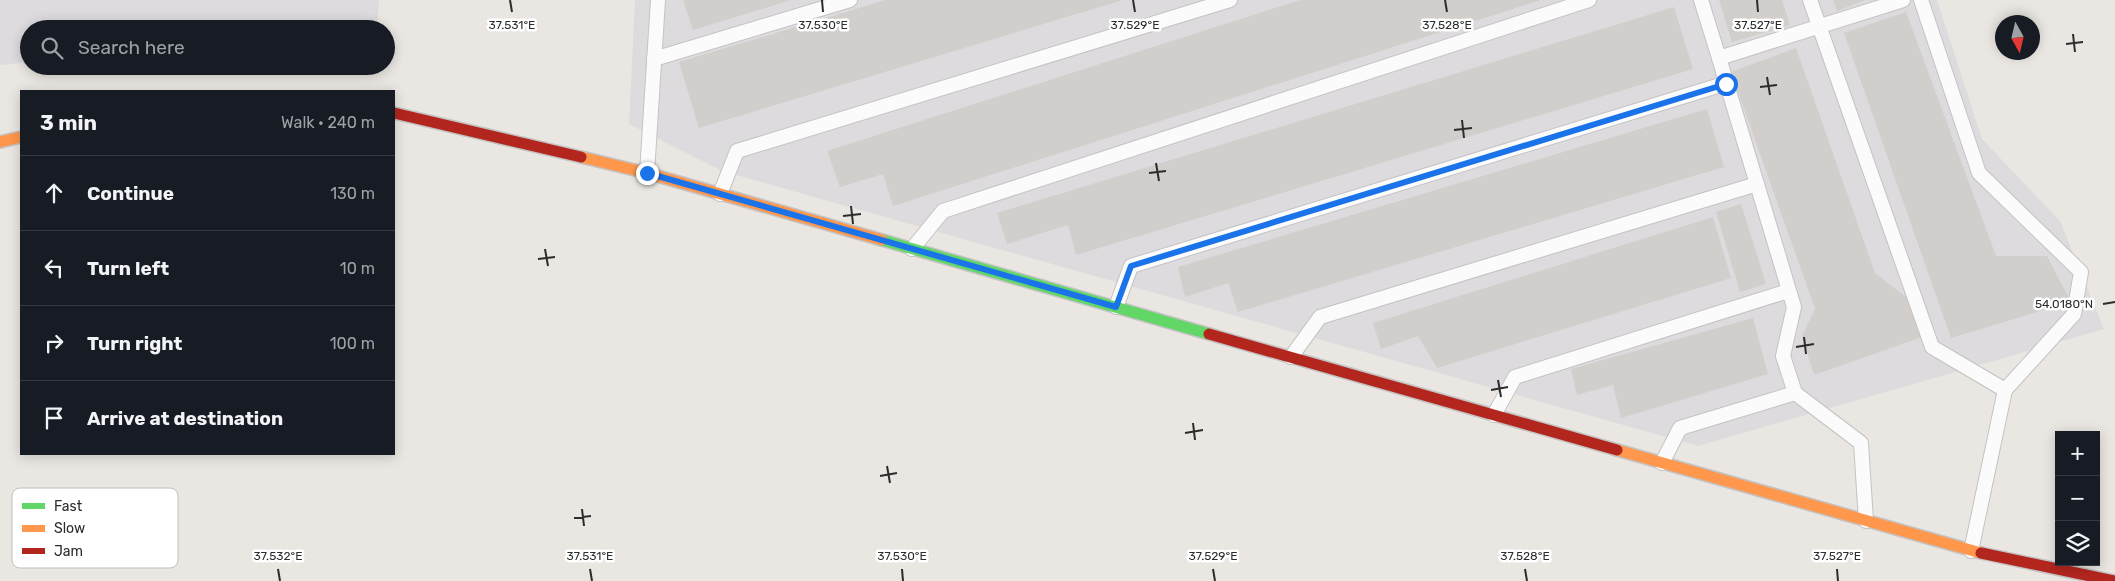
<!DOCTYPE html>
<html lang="en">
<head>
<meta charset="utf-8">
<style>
	:root { --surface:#171b24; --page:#20242c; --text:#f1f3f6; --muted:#9ea1a6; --line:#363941 }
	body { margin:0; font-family:Rubik,sans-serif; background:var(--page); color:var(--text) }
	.controls { position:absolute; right:15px; bottom:15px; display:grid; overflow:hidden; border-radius:0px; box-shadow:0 2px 12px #0003 }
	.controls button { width:45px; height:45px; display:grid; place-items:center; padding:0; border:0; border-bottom:1px solid var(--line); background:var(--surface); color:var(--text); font:25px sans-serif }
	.compass { position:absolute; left:1995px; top:15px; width:45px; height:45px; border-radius:50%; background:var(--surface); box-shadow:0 2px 12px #0003; rotate:172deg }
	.stop { position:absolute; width:15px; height:15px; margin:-11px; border:4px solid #1a73e8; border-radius:50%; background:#fff }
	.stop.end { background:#1a73e8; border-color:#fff; box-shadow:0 1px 5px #0008 }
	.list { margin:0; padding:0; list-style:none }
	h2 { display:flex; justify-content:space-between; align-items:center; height:65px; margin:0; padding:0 20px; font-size:21px }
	h2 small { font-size:16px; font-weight:400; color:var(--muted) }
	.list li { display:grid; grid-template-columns:32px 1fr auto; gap:15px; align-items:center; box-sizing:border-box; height:75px; padding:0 20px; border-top:1px solid var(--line) }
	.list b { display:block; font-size:19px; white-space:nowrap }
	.list em { font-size:16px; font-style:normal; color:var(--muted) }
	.icon { flex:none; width:28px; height:28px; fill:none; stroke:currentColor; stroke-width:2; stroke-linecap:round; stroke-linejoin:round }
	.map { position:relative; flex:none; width:2115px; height:581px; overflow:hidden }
	.search { position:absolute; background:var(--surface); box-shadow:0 2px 12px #0003; left:20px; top:20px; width:375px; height:55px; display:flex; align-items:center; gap:12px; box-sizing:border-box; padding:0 18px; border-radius:28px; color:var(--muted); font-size:19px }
	.panel { position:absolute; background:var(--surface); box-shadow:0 2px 12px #0003; left:20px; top:90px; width:375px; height:365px; border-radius:0px }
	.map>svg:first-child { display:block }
	.industrial { fill:#dedbde }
	.building { fill:#d1cecb }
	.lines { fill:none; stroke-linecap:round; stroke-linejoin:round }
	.lane-casing { stroke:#c4c3c3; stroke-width:16 }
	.fast-casing { stroke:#c4c3c3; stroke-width:14 }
	.slow-casing { stroke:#c4c3c3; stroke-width:14 }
	.jam-casing { stroke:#c4c3c3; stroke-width:14 }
	.lane { stroke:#fcfbfb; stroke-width:14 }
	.fast { stroke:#63d668; stroke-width:11 }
	.slow { stroke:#ff974d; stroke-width:11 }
	.jam { stroke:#b3261e; stroke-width:11 }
	.route { stroke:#1a73e8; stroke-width:6 }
	.ticks { fill:none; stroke:#2c2c2c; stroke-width:2 }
	.key { fill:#fff; stroke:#c0c0c0; stroke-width:1 }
	.key-label { font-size:14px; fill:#2c2c2c }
	.ticks-label { font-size:12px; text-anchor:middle; fill:#2c2c2c; stroke:#fff; stroke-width:5; stroke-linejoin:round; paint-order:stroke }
</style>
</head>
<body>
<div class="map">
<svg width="2115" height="581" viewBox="0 0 2115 581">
	<rect width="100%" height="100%" fill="#eae6e2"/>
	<!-- industrial -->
	<g class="industrial">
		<path d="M0 0H379L377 29H29V62L0 65Z"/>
		<path d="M635 0H1937L1982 139 2060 221 2104 329 1698 446 722 171 629 124Z"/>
	</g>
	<!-- building -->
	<g class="building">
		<path d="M683 0H791L693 30Z"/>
		<path d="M886 0H1123L699 128 679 62Z"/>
		<path d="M1300 0H1541L893 206 883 174 840 187 827 151Z"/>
		<path d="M1719 0H1782L1790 25 1732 42Z"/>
		<path d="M1833 0H1865L1837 11Z"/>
		<path d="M1674 7 1693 69 1076 255 1068 225 1007 244 997 213Z"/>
		<path d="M1906 12 1996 256H2047L2071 302 1951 338 1844 33Z"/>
		<path d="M1796 48 1875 273 1906 297 1922 337 1814 375 1802 336 1815 309 1731 72Z"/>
		<path d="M1707 109 1724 167 1238 312 1228 283 1185 297 1178 267Z"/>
		<path d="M1741 204 1766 284 1740 292 1716 212Z"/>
		<path d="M1713 217 1731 278 1437 368 1418 336 1381 349 1373 323Z"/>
		<path d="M1753 318 1768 374 1621 418 1613 385 1577 395 1571 369Z"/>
	</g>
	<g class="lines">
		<!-- lane casing -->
		<g class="lane-casing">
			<g id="lane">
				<path d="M1701 0 1719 58 1903 0"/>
				<path d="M1810 0 1932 347 2005 390"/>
				<path d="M1921 0 1979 173 2081 272 2074 314 2005 390 1971 551"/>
				<path d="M1719 58 1794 307 1783 356 1795 393 1861 443 1866 521"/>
				<path d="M654 59 850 0"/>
				<path d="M647 173 658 0"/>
				<path d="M720 194 737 151 1230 0"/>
				<path d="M912 249 943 211 1589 0"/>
				<path d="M1116 307 1131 266 1727 83"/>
				<path d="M1291 357 1320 317 1757 184"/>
				<path d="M1494 415 1515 377 1788 291"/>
				<path d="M1662 463 1680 428 1795 393"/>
			</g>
		</g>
		<!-- fast casing -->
		<g class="fast-casing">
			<path id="fast" d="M882 240 1209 334"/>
		</g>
		<!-- slow casing -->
		<g class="slow-casing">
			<g id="slow">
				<path d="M0 142 21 137"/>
				<path d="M581 157 647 173 882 240"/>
				<path d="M1617 450 1981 553"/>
			</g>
		</g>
		<!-- jam casing -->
		<g class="jam-casing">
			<g id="jam">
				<path d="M394 113 581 157"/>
				<path d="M1209 334 1617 450"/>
				<path d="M1981 553 2114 581"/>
			</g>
		</g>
		<!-- lane -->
		<use href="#lane" class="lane"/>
		<!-- fast -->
		<use href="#fast" class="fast"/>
		<!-- slow -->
		<use href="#slow" class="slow"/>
		<!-- jam -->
		<use href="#jam" class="jam"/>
	</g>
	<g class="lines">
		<!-- route -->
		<path class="route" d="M647 173 1116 307 1131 266 1726 84"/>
	</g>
	<!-- ticks -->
	<path class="ticks" d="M510 0 512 12M822 0 823 12M1133 0 1135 12M1445 0 1447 12M1757 0 1758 12M2073 34 2075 52M2066 44 2083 42M1767 77 1770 95M1760 87 1777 85M1462 120 1464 138M1454 130 1472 128M1156 163 1159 181M1149 173 1166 171M851 206 853 224M843 216 861 214M545 249 548 266M538 259 555 257M2103 304 2115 302M1804 337 1806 354M1796 347 1814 344M1498 380 1501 397M1491 390 1508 387M1193 423 1195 440M1185 433 1203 430M887 466 890 483M880 476 897 473M582 509 584 526M574 518 591 516M278 569 280 581M590 569 592 581M902 569 903 581M1213 569 1215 581M1525 569 1527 581M1837 569 1838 581"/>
	<!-- legend -->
	<rect x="12" y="488" width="166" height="80" rx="8" class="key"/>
	<rect x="22" y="503" width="23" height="6" fill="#63d668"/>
	<rect x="22" y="525" width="23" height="7" fill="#ff974d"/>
	<rect x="22" y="548" width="23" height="6" fill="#b3261e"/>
	<g class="key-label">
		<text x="54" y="511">Fast</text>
		<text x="54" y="533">Slow</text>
		<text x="54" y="556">Jam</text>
	</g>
	<g class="ticks-label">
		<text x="512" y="29">37.531°E</text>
		<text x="823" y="29">37.530°E</text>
		<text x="1135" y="29">37.529°E</text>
		<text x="1447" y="29">37.528°E</text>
		<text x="1758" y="29">37.527°E</text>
		<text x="2064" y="308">54.0180°N</text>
		<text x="278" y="560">37.532°E</text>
		<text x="590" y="560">37.531°E</text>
		<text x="902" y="560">37.530°E</text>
		<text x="1213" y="560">37.529°E</text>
		<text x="1525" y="560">37.528°E</text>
		<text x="1837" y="560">37.527°E</text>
	</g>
</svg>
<div class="controls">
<button>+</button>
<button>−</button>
<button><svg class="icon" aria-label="layers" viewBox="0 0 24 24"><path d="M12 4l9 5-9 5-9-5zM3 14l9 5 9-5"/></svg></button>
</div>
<svg class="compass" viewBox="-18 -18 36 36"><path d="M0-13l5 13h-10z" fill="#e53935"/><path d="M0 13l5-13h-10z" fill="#9ea1a6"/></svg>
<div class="stop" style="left:1726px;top:84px"></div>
<div class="stop end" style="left:647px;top:173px"></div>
<div class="search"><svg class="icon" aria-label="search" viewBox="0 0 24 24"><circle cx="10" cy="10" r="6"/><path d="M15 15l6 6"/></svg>Search here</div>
<section class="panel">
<h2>3 min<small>Walk · 240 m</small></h2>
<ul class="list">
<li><svg class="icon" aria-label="ahead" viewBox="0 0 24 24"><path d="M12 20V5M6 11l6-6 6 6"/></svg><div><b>Continue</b></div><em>130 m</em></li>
<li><svg class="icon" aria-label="left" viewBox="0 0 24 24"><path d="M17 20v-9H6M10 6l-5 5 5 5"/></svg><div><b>Turn left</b></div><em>10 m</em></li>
<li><svg class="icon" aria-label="right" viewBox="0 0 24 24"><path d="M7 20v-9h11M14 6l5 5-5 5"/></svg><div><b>Turn right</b></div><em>100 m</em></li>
<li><svg class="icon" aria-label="arrive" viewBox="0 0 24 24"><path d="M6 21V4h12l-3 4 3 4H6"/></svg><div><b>Arrive at destination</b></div></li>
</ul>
</section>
</div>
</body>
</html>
